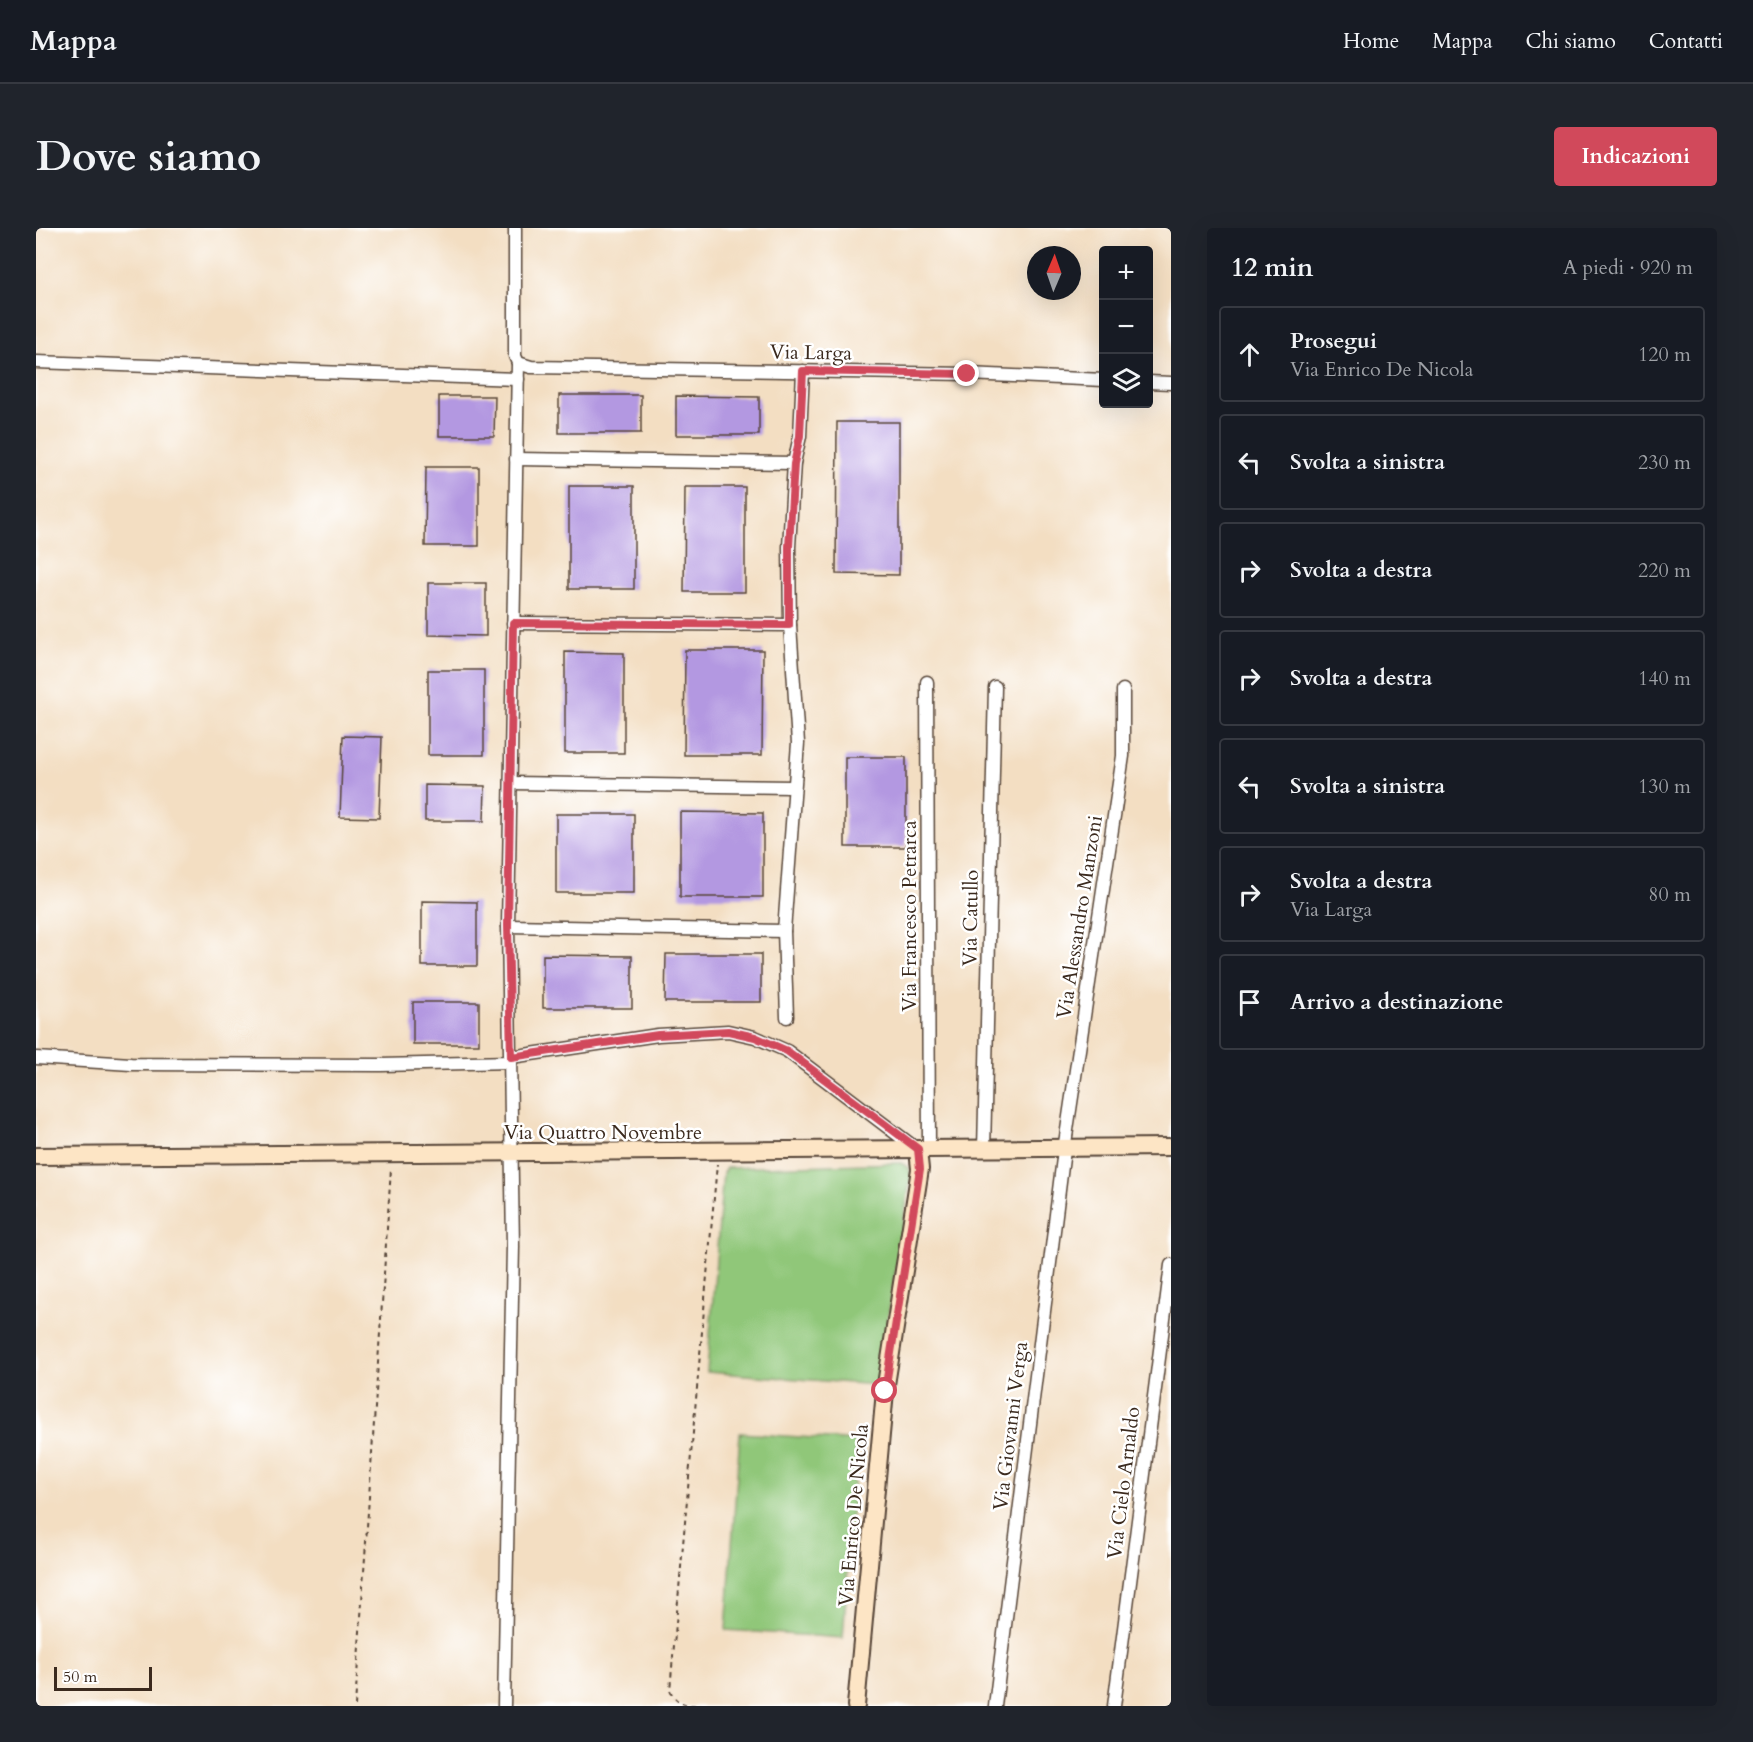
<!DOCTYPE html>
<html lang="it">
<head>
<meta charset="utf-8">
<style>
	:root { --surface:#171b24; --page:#20242c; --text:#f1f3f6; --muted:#9ea1a6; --line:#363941; --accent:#d1495b }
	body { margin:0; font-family:Cardo,serif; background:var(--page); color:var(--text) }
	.controls { position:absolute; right:18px; top:18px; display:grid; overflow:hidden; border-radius:6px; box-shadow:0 6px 24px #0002 }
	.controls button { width:54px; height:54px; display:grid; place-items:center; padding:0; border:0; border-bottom:2px solid var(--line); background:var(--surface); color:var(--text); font:30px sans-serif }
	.compass { position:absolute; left:991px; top:18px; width:54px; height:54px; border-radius:50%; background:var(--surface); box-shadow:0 6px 24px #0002; rotate:2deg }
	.scale { position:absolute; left:18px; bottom:15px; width:98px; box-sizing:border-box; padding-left:6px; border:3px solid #3b2a1e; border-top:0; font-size:16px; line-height:21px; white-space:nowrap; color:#3b2a1e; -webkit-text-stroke:4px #fff; paint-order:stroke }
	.stop { position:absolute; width:18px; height:18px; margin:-14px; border:4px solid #d1495b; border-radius:50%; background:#fff }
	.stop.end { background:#d1495b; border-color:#fff; box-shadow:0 2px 6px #0008 }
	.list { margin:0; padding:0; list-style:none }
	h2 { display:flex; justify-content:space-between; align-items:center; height:78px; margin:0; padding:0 24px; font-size:26px }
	h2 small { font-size:20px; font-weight:400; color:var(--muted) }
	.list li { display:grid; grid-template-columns:39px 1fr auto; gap:18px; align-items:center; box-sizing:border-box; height:96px; margin:0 12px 12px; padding:0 12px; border:2px solid var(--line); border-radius:6px }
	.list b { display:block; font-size:22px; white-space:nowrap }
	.list p { margin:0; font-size:20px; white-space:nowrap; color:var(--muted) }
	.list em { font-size:20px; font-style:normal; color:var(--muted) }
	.icon { flex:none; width:33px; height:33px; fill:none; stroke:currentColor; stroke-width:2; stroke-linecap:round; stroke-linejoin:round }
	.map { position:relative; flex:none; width:1135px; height:1478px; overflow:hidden; border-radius:6px }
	header { display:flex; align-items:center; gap:36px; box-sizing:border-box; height:84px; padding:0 30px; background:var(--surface); border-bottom:2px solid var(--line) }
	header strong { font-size:28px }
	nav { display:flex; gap:33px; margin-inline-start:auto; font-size:21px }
	.intro { display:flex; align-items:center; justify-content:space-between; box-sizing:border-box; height:144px; padding:0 36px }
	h1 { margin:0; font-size:42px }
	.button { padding:15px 27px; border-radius:6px; background:var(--accent); color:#fff; font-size:21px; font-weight:700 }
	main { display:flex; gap:36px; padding:0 36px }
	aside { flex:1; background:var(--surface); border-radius:6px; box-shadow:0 6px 24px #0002 }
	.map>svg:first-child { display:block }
	.green { fill:#90c779; stroke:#66784c; stroke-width:1.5 }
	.building { fill:#b398e1 }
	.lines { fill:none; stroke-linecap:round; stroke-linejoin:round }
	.street-casing { stroke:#574537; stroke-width:15 }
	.secondary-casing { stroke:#574537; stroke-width:20 }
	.path { stroke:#574537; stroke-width:2; stroke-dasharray:4.5 4.5; stroke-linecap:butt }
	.street { stroke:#fff; stroke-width:12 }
	.secondary { stroke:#fde5c5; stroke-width:16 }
	.route { stroke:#d1495b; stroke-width:8 }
	.labels { text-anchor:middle; stroke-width:5; stroke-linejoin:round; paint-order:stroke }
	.street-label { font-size:20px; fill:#3b2a1e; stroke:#fff }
</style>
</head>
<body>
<header>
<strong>Mappa</strong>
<nav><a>Home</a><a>Mappa</a><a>Chi siamo</a><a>Contatti</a></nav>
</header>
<div class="intro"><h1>Dove siamo</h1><a class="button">Indicazioni</a></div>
<main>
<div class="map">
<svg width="1135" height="1478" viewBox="0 0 1135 1478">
	<rect width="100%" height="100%" fill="#fff"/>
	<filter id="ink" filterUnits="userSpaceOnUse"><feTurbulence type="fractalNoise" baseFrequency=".0167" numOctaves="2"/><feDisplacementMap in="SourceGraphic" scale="12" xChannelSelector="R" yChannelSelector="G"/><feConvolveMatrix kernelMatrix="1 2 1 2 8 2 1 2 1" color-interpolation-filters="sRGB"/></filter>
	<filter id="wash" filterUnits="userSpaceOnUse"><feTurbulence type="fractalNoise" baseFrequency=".008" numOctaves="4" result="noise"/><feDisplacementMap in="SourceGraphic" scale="24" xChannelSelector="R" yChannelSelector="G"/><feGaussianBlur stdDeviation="1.35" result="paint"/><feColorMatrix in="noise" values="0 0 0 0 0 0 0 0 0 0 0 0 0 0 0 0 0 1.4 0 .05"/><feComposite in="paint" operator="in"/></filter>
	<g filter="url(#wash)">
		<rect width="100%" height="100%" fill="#f3dec2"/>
		<!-- green -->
		<g class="green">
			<path d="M865 935 873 940 875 947 841 1157 671 1144 687 945 690 940Z"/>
			<path d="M704 1205 821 1213 807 1410 690 1402Z"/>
		</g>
		<g id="blocks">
			<!-- building -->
			<g class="building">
				<rect x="523" y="167" width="82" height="38"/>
				<path d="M403 168H459L458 208H403Z"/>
				<path d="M640 168 723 169V207H640Z"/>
				<path d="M801 194H863V347L800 346Z"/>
				<path d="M390 239H443V318H389Z"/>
				<rect x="533" y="258" width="65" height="103"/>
				<path d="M649 259H709V364H648Z"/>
				<path d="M392 355H450V408L392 407Z"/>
				<path d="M649 422H727L726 527H648Z"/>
				<path d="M529 424 588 425V525H529Z"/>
				<rect x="392" y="442" width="56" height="85"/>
				<path d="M307 508 346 509 343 590 304 589Z"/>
				<rect x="809" y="529" width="61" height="90"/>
				<path d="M389 557 449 558 448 593H389Z"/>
				<path d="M644 584 727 585V669H644Z"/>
				<rect x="520" y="586" width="78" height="79"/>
				<path d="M386 673 441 674V738H386Z"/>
				<path d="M630 726H725V774H629Z"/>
				<path d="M507 727 596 728V780H507Z"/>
				<rect x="377" y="774" width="66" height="42"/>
			</g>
		</g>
	</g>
	<g filter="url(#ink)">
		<use href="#blocks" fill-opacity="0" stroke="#574537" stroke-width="1.5"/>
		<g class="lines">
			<!-- street casing -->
			<g class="street-casing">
				<g id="street">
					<path d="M0 134 482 151"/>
					<path d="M482 135 495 139 931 146 1068 152"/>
					<path d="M1112 154 1135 155"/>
					<path d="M480 231 758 235"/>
					<path d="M477 395 754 397"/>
					<path d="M891 454 893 922"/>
					<path d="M475 555 757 559"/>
					<path d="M472 698 748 703"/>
					<path d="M751 789 748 703 762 515 754 397 753 319 758 235 764 208 767 143"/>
					<path d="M475 829 622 807 692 803 719 809 751 823 882 922"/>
					<path d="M0 830 95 836 345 837 475 834"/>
					<path d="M948 922 959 459"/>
					<path d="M468 1478 477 1018 472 698 482 135 479 128V0"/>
					<path d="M959 1478 1028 922 1087 528V462"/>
					<path d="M1078 1478 1135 1037"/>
				</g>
			</g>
			<!-- secondary casing -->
			<g class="secondary-casing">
				<g id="secondary">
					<path d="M0 928 1135 919"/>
					<path d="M820 1478 849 1163 884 941 882 922"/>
				</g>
			</g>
			<!-- path -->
			<g class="path">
				<path d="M319 1478 355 941"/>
				<path d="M668 1478C653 1477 640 1478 634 1462L681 936"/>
			</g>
			<!-- street -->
			<use href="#street" class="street"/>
			<!-- secondary -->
			<use href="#secondary" class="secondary"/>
		</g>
	</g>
	<g class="lines" filter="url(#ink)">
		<!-- route -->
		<path class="route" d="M849 1163 884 941 882 921 751 823 719 809 692 803 622 807 475 829 472 698 477 395 753 397V319L758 236 764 208 767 143 931 146"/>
	</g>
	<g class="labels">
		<!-- street labels -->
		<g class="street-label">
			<text transform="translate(775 124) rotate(1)" y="7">Via Larga</text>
			<text transform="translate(873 688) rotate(-90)" y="7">Via Francesco Petrarca</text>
			<text transform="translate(1043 689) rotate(-81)" y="7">Via Alessandro Manzoni</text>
			<text transform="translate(934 690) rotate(-89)" y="7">Via Catullo</text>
			<text x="567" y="911">Via Quattro Novembre</text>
			<text transform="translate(974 1198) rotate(-83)" y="7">Via Giovanni Verga</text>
			<text transform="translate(1087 1255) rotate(-83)" y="7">Via Cielo Arnaldo</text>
			<text transform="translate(817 1287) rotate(-85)" y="7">Via Enrico De Nicola</text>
		</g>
	</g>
</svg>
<div class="controls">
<button>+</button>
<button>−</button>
<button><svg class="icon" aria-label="layers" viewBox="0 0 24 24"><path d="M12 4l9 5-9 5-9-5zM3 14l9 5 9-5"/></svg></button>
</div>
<svg class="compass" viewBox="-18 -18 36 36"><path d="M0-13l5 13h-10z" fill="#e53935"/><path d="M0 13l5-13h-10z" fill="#9ea1a6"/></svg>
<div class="scale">50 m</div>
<div class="stop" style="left:849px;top:1163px"></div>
<div class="stop end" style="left:931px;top:146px"></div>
</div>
<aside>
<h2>12 min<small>A piedi · 920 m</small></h2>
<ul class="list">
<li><svg class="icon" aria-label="ahead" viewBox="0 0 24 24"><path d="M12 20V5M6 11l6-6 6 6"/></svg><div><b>Prosegui</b><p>Via Enrico De Nicola</p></div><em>120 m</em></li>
<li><svg class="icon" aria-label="left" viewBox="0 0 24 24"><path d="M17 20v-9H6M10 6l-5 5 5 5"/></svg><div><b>Svolta a sinistra</b></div><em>230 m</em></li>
<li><svg class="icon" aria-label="right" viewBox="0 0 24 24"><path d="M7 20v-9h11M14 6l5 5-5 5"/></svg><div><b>Svolta a destra</b></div><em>220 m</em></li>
<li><svg class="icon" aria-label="right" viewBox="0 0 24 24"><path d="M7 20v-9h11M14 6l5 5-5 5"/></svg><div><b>Svolta a destra</b></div><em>140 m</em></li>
<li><svg class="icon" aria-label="left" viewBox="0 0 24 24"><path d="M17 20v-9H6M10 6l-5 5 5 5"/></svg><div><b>Svolta a sinistra</b></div><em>130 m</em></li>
<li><svg class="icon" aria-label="right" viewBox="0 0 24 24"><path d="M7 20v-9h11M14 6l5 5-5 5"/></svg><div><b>Svolta a destra</b><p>Via Larga</p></div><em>80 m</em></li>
<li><svg class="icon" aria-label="arrive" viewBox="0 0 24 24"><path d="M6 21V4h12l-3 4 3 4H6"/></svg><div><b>Arrivo a destinazione</b></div></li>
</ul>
</aside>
</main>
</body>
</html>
